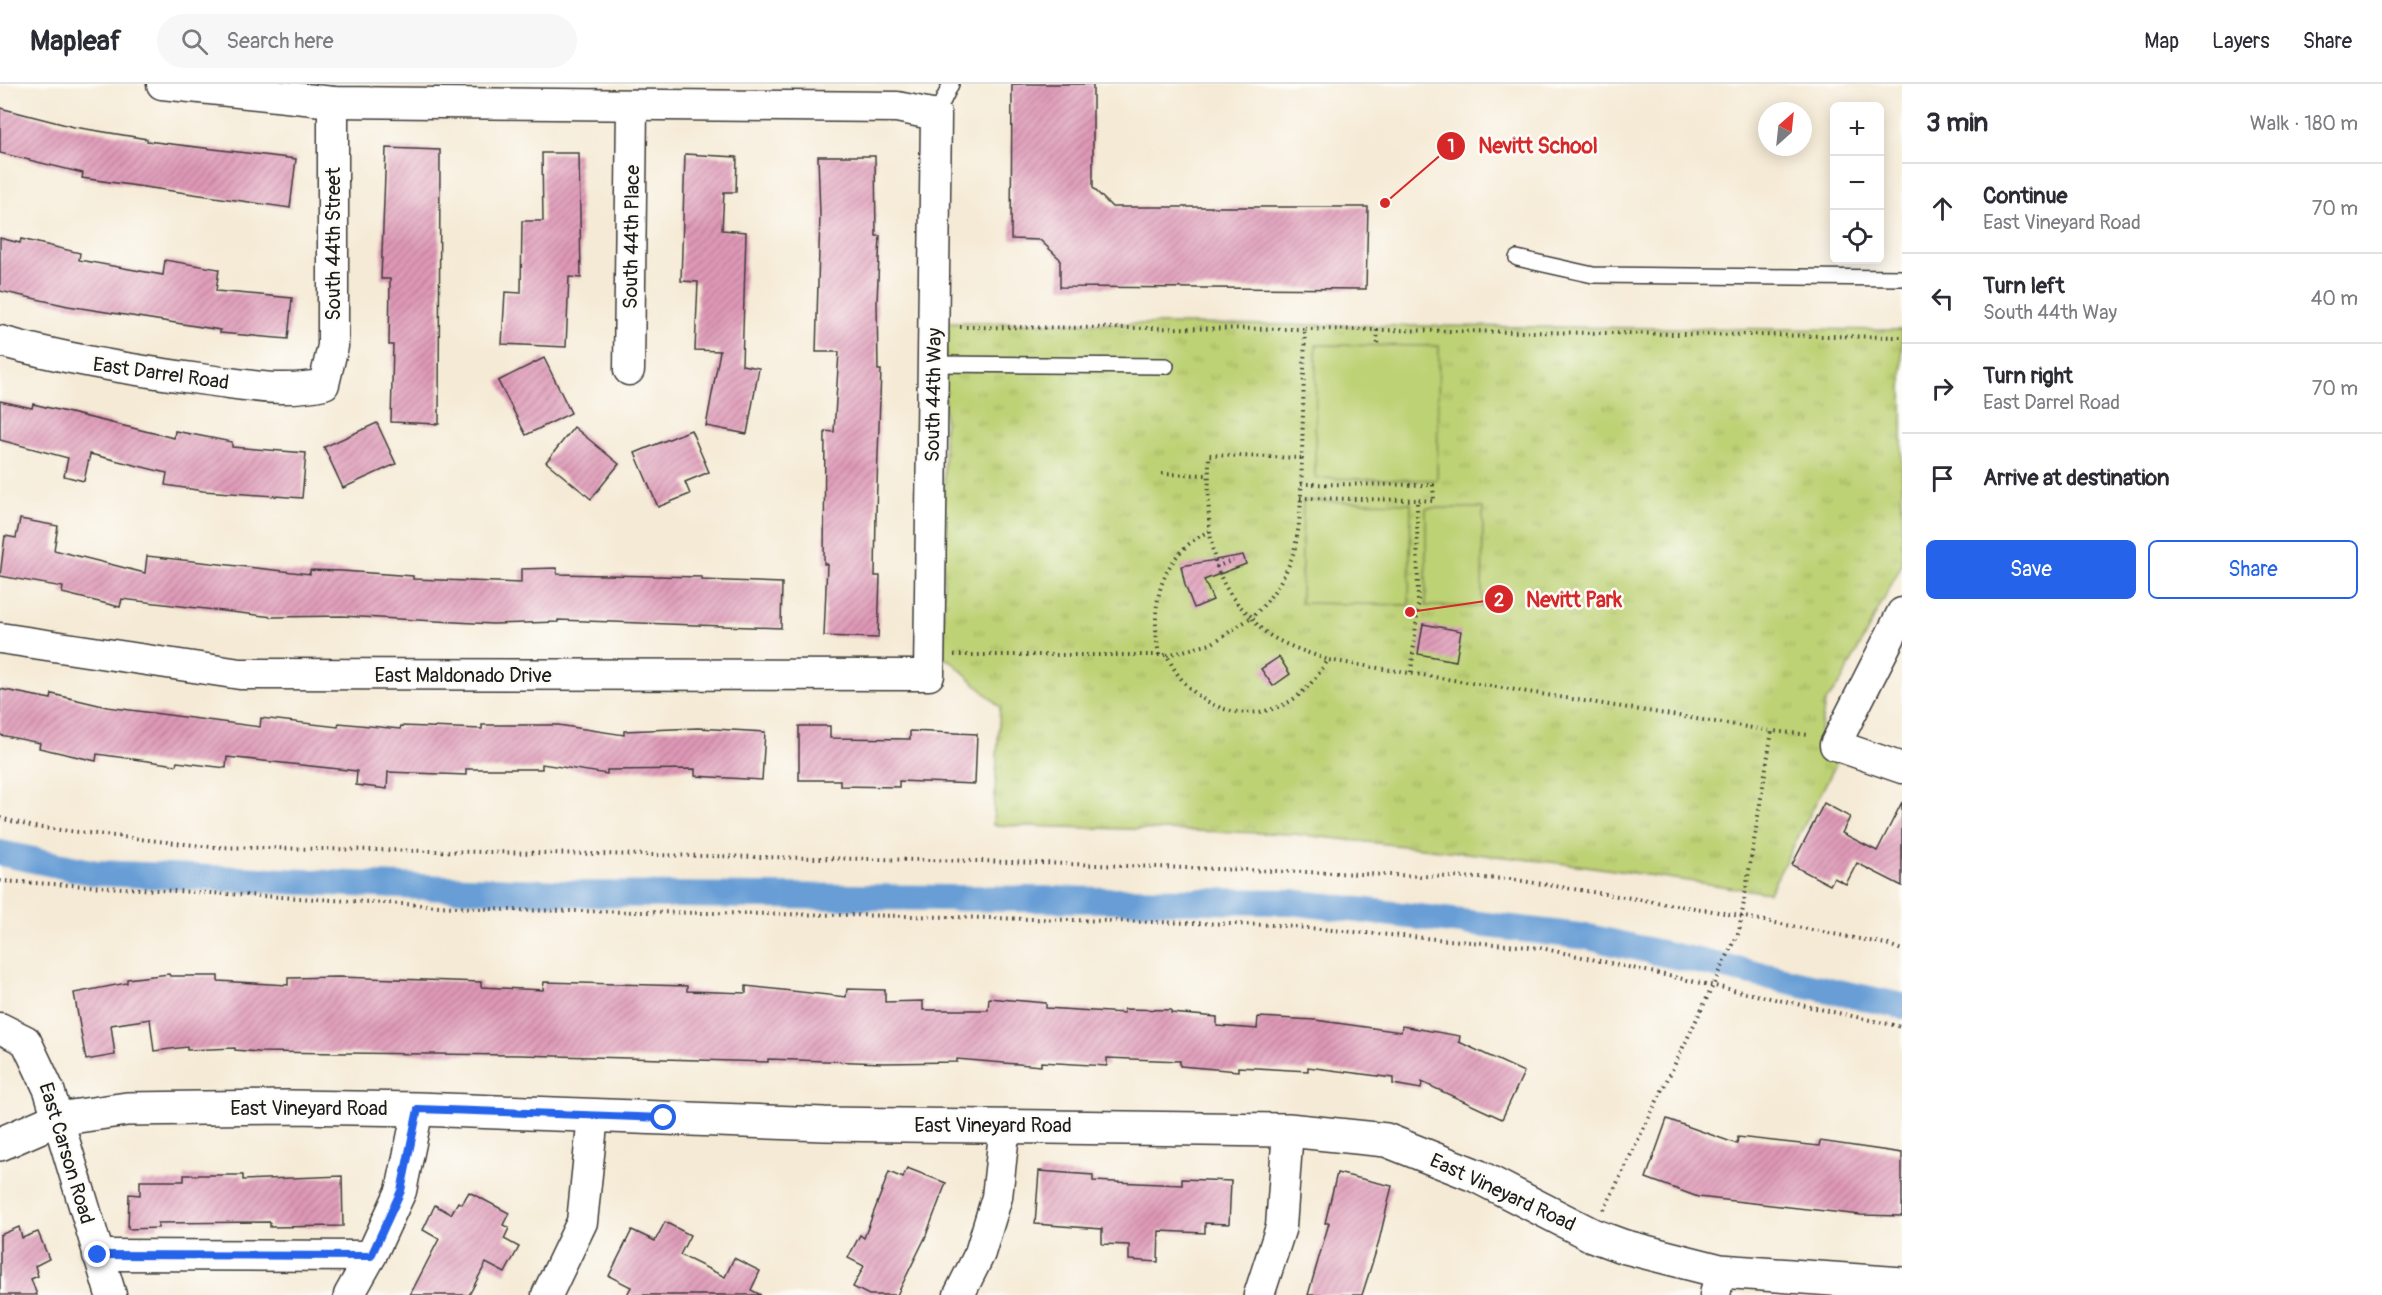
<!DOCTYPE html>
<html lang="en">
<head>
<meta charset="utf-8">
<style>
	:root { --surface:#fff; --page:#f7f7f7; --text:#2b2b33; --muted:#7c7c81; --line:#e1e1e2; --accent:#2563eb }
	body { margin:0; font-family:Pangolin,sans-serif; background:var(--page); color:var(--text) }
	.controls { position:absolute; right:18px; top:18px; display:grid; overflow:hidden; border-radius:9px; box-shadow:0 3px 15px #0003 }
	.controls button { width:54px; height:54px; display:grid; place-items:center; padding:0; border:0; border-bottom:2px solid var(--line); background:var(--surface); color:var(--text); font:30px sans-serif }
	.compass { position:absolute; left:1758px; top:18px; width:54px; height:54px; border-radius:50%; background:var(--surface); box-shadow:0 3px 15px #0003; rotate:27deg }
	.stop { position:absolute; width:18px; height:18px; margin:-14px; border:4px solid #2563eb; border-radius:50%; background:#fff }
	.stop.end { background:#2563eb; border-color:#fff; box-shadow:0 2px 6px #0008 }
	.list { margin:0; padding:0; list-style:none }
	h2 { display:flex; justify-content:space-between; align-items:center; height:78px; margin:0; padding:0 24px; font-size:26px }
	h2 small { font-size:20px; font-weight:400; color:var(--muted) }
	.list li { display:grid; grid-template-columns:39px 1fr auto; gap:18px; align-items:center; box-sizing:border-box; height:90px; padding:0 24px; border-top:2px solid var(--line) }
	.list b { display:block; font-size:22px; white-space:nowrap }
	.list p { margin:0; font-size:20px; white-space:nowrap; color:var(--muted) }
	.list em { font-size:20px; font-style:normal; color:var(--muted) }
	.actions { display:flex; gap:12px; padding:18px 24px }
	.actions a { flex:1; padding:14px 0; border:2px solid var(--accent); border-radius:9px; text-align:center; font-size:21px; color:var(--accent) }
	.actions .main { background:var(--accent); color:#fff }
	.icon { flex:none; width:33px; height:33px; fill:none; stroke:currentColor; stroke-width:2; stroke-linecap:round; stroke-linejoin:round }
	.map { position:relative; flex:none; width:1902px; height:1211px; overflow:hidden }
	header { display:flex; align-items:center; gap:36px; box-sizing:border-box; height:84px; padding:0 30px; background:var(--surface); border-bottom:2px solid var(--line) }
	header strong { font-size:28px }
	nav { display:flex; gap:33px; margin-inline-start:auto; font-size:21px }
	.search { width:420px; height:54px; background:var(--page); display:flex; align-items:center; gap:15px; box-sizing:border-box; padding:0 21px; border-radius:33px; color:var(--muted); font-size:22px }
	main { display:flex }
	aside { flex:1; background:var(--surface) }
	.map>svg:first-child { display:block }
	.grass { fill:url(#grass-tufts); stroke:#6c7648; stroke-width:1.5 }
	.pitch { fill:#bdd174; stroke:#6c7648; stroke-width:1.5 }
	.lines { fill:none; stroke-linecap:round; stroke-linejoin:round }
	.canal { stroke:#679ed5; stroke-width:26 }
	.building { fill:url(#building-hatch) }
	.lane-casing { stroke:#3d3b38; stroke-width:18 }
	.street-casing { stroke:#3d3b38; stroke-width:33 }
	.secondary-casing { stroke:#3d3b38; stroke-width:36 }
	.path { stroke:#3d3b38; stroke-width:4; stroke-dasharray:1.5 4.5; stroke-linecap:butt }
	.lane { stroke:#fff; stroke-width:15 }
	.street { stroke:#fff; stroke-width:30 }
	.secondary { stroke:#fff; stroke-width:33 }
	.route { stroke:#2563eb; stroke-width:8 }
	.labels { text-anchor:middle; stroke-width:5; stroke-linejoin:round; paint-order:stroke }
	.street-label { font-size:20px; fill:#1c1c1c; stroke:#fdfcf7 }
	.leader { fill:none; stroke:#d62828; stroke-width:2 }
	.callout-dot { fill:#d62828; stroke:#fdfcf7; stroke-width:2 }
	.mark-label { font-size:18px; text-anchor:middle; font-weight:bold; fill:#fff }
	.callout-label { font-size:21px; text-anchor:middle; font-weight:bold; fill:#d62828; stroke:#fdfcf7; stroke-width:5; stroke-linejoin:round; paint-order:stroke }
</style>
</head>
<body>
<header>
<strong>Mapleaf</strong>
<div class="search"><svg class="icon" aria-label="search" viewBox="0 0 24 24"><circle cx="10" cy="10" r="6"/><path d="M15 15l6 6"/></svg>Search here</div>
<nav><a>Map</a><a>Layers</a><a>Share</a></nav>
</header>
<main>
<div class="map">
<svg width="1902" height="1211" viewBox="0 0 1902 1211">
	<defs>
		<pattern id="grass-tufts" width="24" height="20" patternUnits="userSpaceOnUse" patternTransform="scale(1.5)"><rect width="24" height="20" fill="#bdd174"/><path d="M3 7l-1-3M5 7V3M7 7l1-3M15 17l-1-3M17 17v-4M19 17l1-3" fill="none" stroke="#a2b364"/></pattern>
		<pattern id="building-hatch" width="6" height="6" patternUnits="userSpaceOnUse" patternTransform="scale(1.5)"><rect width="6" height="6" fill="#df99b7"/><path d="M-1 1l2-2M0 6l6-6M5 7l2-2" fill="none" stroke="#b47c94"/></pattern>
	</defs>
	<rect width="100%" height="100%" fill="#fdfcf7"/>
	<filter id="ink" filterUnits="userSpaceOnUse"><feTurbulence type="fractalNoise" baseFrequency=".0167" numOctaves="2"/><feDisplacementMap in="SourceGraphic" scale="12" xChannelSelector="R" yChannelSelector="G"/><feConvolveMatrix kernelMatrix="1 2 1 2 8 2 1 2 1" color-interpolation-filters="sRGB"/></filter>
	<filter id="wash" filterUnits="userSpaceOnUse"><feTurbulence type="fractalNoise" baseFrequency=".008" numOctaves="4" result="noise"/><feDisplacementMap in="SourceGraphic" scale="24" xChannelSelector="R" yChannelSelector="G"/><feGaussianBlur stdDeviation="1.35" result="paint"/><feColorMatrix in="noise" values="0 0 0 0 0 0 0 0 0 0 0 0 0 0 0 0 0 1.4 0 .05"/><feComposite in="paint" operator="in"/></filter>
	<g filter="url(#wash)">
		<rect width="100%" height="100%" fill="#f5ead5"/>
		<!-- grass -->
		<path class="grass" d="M945 238 1902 246V480L1841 598 1825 619 1820 648 1825 663 1837 678 1769 809 1586 782 1294 750 993 741 1000 623 950 576 943 575Z"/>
		<!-- pitch -->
		<g class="pitch">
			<path d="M1316 261 1439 262 1437 396 1315 394Z"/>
			<path d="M1303 417 1411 419 1409 521 1301 519Z"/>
			<path d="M1426 424H1483L1482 523 1426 522Z"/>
		</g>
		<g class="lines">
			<!-- canal -->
			<path class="canal" d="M0 769 96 789 583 810 1291 818 1588 853 1902 922"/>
		</g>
		<g id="blocks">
			<!-- building -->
			<g class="building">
				<path d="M1012 0H1093V104L1112 123H1368L1366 205 1060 203V175L1040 156 1011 155Z"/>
				<path d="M0 24 74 43 147 55V57L296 75 290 124 82 94 83 89 0 69Z"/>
				<path d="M386 64 440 66 439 340 391 338 393 261H389L390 195H381Z"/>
				<path d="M542 69H579L581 194 569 193 566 263 502 260 505 208 521 209 522 137H543Z"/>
				<path d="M685 70 737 73 736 108H724L722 146 746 148 742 281 759 284 747 350 706 342 720 267 695 266 698 198 681 197Z"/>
				<path d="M818 72H875L876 152H880L877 217 878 286H881L876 428 875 492H880L878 554 824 552 827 480H824L825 347 834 348 839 268H816L820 131Z"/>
				<path d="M0 154 20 159 21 155 80 169 79 176 163 191 165 176 219 185 216 207 292 214 288 255 220 249V246L68 222 0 207Z"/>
				<path d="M544 274 571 329 526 351 498 297Z"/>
				<path d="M0 317 32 324 33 320 174 354 175 347 232 358V363L306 369 302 414 203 407 165 401 167 389 90 370 84 397 64 392 68 374 0 356Z"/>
				<path d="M377 339 396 380 343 404 324 363Z"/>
				<path d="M574 343 619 380 591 415 546 378Z"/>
				<path d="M691 346 709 388 685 398 690 410 658 423 635 369Z"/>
				<path d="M20 435 58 442 54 466 145 489 147 472 310 490V486L342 487 413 492V495L521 499V485L557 484V490L702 493V496L782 499 781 544 558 536V538L493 540 342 532 273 533 122 515 120 523 62 509 63 503 0 492 5 452 16 454Z"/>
				<path d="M1243 471 1246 480 1204 496 1213 516 1194 524 1185 501 1181 482Z"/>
				<path d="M1423 540 1461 547 1456 577 1418 570Z"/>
				<path d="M1279 573 1290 590 1273 602 1261 585Z"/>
				<path d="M0 605 51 615 52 610 107 623 260 643 261 634 338 643 339 639 400 645 401 642 482 645V641H558L624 651V647L698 644 765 648 762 696 695 692V685L607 686V690L542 680V685H466V691L388 688 387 705 356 701 357 687 227 673 226 684 177 678 176 681 97 670 96 677 39 664 40 659 0 651Z"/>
				<path d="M799 642H830V654L910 655V647L977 650 975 700 899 697V703L840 702V696H799Z"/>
				<path d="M1902 718V802L1857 779 1846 800 1834 794 1830 801 1792 781 1824 719 1850 733 1842 749 1877 767Z"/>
				<path d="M169 890 170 892H218V897L288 901V894L339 893 481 898V903L543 906 544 898 687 902V907L746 909V902L846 913 847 905 885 906V918L923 917V926H988L989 914 1046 919V924L1124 929V925L1171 926V929L1217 933V942L1257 945 1258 933 1315 936 1401 948 1402 942 1460 952 1459 958 1524 988 1502 1035 1422 998 1421 1005 1393 1000V994L1308 983V987L1238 983V987L1180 982V977L1107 974V982L1041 978V982L957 975V978L884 979 768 975V978L521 971 258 968 235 966V964L187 966V963L154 967 150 935 111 941 115 971 86 976 74 909 127 899V895Z"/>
				<path d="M1667 1035 1737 1060 1738 1053 1819 1062 1820 1057 1902 1069V1132L1861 1131 1698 1113 1646 1094Z"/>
				<path d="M907 1084 946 1099 925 1154 897 1211H869L853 1203 864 1182 848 1174 860 1151 864 1154 889 1088 903 1094Z"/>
				<path d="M1039 1087 1093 1091V1097L1182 1101V1095L1231 1097 1229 1140 1205 1139V1149L1159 1147 1158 1178 1129 1176V1161L1102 1160V1145L1035 1140Z"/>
				<path d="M1337 1089 1392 1102 1378 1161 1362 1211H1308L1329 1139H1325Z"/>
				<path d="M184 1091H243V1096L342 1092 343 1142 270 1143V1138L158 1139V1144L128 1145 129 1110 140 1111V1097H184Z"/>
				<path d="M469 1108 509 1129 503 1141 509 1144 504 1155 519 1163 505 1189 486 1179 469 1211H410L439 1155 423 1146 435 1121 451 1130 458 1118 462 1120Z"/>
				<path d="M665 1138 690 1151 680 1171 725 1193 734 1174 760 1187 751 1206 761 1211H627L631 1203 609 1192 632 1146 655 1157Z"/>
				<path d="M19 1143 22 1154 38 1148 49 1175 35 1182 38 1192 31 1195 37 1211H0V1151Z"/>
			</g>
		</g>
	</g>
	<g filter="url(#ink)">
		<use href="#blocks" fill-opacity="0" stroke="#3d3b38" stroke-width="1.5"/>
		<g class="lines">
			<!-- lane casing -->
			<g class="lane-casing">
				<g id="lane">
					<path d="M936 31 951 0"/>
					<path d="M1517 174 1593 191 1902 194"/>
					<path d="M933 280 1166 282"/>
				</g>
			</g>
			<!-- street casing -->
			<g class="street-casing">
				<g id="street">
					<path d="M0 257C68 276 137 287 207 296 248 301 283 309 324 300L333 262V18"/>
					<path d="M629 286 632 21"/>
					<path d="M1902 529 1835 661 1902 684"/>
					<path d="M0 554 240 590 929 591 936 31 897 23 333 18 162 0"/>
					<path d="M0 944 26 957 49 1006 111 1211"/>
					<path d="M98 1171 371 1172"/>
					<path d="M349 1211 371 1172 401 1107 418 1025"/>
					<path d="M547 1211 582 1138 593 1032"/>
					<path d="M959 1211 980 1169 997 1113 1005 1041"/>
					<path d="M1259 1211 1281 1143 1288 1046"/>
					<path d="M1715 1211 1720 1187"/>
				</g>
			</g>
			<!-- secondary casing -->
			<g class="secondary-casing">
				<path id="secondary" d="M0 1060 57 1035 127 1025 290 1023 418 1025 824 1040 1288 1046 1386 1056 1477 1092 1592 1151 1622 1162 1720 1187 1902 1200"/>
			</g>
			<!-- path -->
			<g class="path">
				<path d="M960 243 1305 245C1304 286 1303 328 1302 370 1301 402 1302 436 1294 467 1287 490 1271 516 1252 533 1201 494 1209 428 1209 371L1302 374"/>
				<path d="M1305 245 1902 253"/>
				<path d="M1377 246 1378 261"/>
				<path d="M1162 390 1209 391"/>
				<path d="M1301 400 1433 401 1434 417 1417 416"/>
				<path d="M1300 414 1417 416 1418 522 1411 589"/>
				<path d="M1216 483 1233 476"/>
				<path d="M954 571H1167C1187 618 1238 644 1287 619 1304 610 1318 592 1328 576L1772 647"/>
				<path d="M1159 571C1150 521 1159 472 1209 447"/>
				<path d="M1167 571 1211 560 1252 533C1263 556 1305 567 1328 576"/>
				<path d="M0 734 34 743 211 763 980 777 1510 795 1713 827 1886 860 1902 866"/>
				<path d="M0 797 508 826 909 832 1273 841 1541 864 1902 943"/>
				<path d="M1604 1126 1739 848 1772 647 1810 651"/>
			</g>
			<!-- lane -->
			<use href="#lane" class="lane"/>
			<!-- street -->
			<use href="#street" class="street"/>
			<!-- secondary -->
			<use href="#secondary" class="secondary"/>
		</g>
	</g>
	<g class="lines" filter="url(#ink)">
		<!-- route -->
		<path class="route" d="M98 1171 371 1172 401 1107 418 1025 664 1034"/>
	</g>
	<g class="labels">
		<!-- street labels -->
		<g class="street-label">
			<text transform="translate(631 153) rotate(-89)" y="7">South 44th Place</text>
			<text transform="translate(333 160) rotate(-90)" y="7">South 44th Street</text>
			<text transform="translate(161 289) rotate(8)" y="7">East Darrel Road</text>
			<text transform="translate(933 311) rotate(-89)" y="7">South 44th Way</text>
			<text x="463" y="598">East Maldonado Drive</text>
			<text x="309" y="1031">East Vineyard Road</text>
			<text x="993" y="1048">East Vineyard Road</text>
			<text transform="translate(67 1069) rotate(73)" y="7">East Carson Road</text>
			<text transform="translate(1503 1108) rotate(25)" y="7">East Vineyard Road</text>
		</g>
	</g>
	<!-- callouts -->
	<path class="leader" d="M1385 119L1451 62M1410 528L1499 515"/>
	<g class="callout-dot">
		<circle cx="1385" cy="119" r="6"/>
		<circle cx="1410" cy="528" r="6"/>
		<circle cx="1451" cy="62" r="15"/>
		<circle cx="1499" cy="515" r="15"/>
	</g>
	<g class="mark-label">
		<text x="1451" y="68">1</text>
		<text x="1499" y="522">2</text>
	</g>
	<g class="callout-label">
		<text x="1538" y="69">Nevitt School</text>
		<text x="1574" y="523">Nevitt Park</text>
	</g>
</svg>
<div class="controls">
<button>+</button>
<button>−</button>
<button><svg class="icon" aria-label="locate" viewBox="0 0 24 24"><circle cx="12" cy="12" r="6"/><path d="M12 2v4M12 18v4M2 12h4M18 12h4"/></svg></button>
</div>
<svg class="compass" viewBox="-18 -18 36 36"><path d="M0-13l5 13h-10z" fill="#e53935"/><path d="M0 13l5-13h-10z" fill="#7c7c81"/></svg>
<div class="stop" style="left:664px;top:1034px"></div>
<div class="stop end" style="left:98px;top:1171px"></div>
</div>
<aside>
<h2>3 min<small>Walk · 180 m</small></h2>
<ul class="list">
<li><svg class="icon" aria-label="ahead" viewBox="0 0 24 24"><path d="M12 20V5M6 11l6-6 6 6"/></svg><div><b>Continue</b><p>East Vineyard Road</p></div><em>70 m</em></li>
<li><svg class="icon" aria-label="left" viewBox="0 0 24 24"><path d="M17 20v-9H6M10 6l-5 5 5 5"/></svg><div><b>Turn left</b><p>South 44th Way</p></div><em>40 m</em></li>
<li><svg class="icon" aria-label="right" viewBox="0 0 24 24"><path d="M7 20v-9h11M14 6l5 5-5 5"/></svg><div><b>Turn right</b><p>East Darrel Road</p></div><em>70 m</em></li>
<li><svg class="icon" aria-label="arrive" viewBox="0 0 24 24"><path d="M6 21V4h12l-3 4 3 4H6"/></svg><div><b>Arrive at destination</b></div></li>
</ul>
<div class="actions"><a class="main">Save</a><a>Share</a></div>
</aside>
</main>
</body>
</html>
